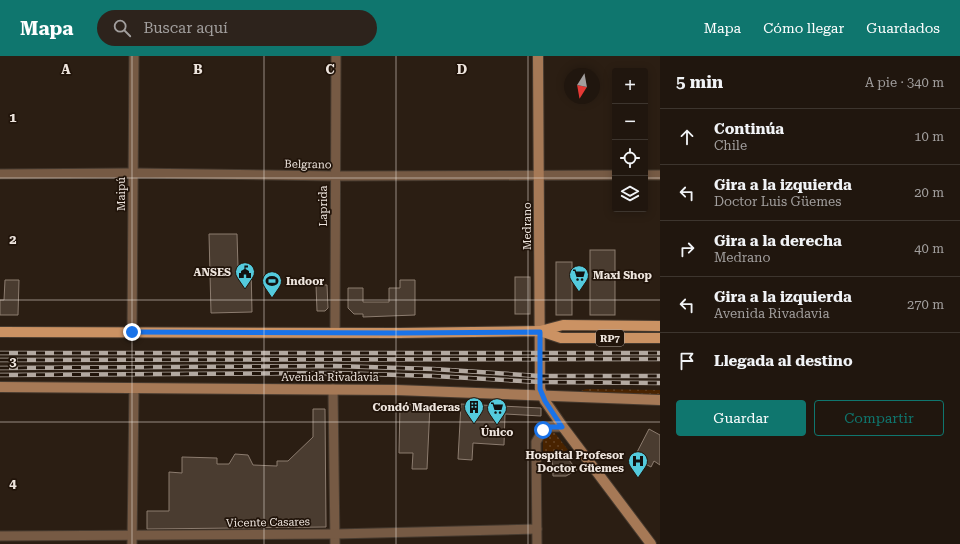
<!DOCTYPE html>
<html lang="es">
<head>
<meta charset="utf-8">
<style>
	:root { --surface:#20160e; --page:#2d231c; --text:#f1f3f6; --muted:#a29f9e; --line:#3d352e; --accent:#0f766e }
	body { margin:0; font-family:"Roboto Serif",serif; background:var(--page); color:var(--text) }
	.controls { position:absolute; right:12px; top:12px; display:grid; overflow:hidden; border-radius:4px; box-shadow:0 2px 10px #0003 }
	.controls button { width:36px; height:36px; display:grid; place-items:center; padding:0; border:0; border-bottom:1px solid var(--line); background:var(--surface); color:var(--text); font:20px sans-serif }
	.compass { position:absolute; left:564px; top:12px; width:36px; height:36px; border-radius:50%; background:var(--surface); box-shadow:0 2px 10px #0003; rotate:191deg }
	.stop { position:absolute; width:12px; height:12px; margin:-9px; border:3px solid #1a73e8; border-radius:50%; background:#fff }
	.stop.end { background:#1a73e8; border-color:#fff; box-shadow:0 1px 4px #0008 }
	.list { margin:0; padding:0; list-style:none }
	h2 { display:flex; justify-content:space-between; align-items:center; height:52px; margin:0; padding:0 16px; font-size:17px }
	h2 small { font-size:13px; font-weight:400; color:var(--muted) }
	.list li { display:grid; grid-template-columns:26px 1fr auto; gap:12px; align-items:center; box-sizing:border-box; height:56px; padding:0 16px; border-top:1px solid var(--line) }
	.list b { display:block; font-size:15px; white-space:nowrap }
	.list p { margin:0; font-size:13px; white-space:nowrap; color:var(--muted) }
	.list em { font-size:13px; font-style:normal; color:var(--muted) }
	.actions { display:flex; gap:8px; padding:12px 16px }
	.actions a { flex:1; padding:9px 0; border:1px solid var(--accent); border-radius:4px; text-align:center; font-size:14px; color:var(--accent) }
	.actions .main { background:var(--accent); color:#fff }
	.icon { flex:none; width:22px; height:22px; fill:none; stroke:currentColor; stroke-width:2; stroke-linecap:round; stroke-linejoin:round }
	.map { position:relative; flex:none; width:660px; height:488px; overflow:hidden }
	header { display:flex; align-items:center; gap:24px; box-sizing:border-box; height:56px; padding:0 20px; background:var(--accent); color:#fff }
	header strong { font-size:19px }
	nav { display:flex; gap:22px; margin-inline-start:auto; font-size:14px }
	.search { width:280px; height:36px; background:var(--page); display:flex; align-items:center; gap:10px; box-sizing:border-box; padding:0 14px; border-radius:22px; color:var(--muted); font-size:15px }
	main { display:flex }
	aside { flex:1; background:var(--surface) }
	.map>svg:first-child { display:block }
	.grass { fill:url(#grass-dots) }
	.building { fill:#4a3c30; stroke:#8c7c6f }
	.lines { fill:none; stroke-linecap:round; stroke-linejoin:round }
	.street-casing { stroke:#463a2f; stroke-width:11 }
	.secondary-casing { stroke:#463a2f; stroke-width:12 }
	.primary-casing { stroke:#463a2f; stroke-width:12 }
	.street { stroke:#765a44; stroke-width:9 }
	.secondary { stroke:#a67956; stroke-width:10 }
	.primary { stroke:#cb9263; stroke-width:10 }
	.rail-casing { stroke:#b3a9a1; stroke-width:4.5 }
	.rail { stroke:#21140a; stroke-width:3; stroke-dasharray:9; stroke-linecap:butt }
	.route { stroke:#1a73e8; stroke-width:5 }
	.grid { fill:none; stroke:#eee5de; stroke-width:1; stroke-opacity:0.55 }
	.labels { text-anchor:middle; stroke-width:3.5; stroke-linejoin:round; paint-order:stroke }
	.shield { fill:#21140a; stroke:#b0a69e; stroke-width:1 }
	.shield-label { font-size:10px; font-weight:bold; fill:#eee5de }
	.street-label { font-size:11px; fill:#eee5de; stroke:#21140a }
	.poi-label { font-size:11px; font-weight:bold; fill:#eee5de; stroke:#21140a; text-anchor:end }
	.grid-label { font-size:13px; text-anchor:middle; font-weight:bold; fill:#eee5de; stroke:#21140a; stroke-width:3.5; stroke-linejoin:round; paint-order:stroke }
</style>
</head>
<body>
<header>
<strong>Mapa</strong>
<div class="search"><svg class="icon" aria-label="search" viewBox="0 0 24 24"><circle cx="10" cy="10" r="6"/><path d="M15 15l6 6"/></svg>Buscar aquí</div>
<nav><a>Mapa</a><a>Cómo llegar</a><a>Guardados</a></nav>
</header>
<main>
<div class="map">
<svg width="660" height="488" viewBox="0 0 660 488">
	<defs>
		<pattern id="grass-dots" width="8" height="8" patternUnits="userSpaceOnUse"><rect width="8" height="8" fill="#492300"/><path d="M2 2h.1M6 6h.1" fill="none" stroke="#644325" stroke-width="1.8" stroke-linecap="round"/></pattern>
	</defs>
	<rect width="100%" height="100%" fill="#2b1e13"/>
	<!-- grass -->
	<g class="grass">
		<path d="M586 333 660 334V339L588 338 581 335Z"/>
		<path d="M552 376 555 377 568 394 543 403V379Z"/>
	</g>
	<!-- building -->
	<g class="building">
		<path d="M209 178H237L238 211 251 210 252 256 211 257Z"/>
		<rect x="590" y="194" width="25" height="65"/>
		<rect x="556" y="206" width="16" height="53"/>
		<rect x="515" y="221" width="15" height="37"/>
		<path d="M5 224H19L18 259H0V244H4Z"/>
		<path d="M400 224H415V259L363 261V258H354L348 252V232H363V246H389V232H400Z"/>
		<path d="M316 229H327L328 252 325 255H317Z"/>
		<path d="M400 348 430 349 427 413H412L413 397H399Z"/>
		<path d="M461 348 541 352V360L505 358 504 389 473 387 472 404 458 403Z"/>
		<path d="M313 353H325L326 471 147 473V455H169V416L182 417V401L217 402V408H229L235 398 248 399 253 409 277 410V405H288L313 381Z"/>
		<path d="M649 373 660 379V409L654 405 651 411 634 402Z"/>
		<path d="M564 398 577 414 566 420H553L552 400Z"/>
	</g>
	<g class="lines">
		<!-- street casing -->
		<g class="street-casing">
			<g id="street">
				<path d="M0 118 133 117 335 120 615 119"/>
				<path d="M645 119H660"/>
				<path d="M132 276 134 0"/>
				<path d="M335 277 336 0"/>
				<path d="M333 333 335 488"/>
				<path d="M0 480 335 478 537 473"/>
				<path d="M132 488 134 333"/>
				<path d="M537 488 536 386 543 374 550 371H563"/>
			</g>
		</g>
		<!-- secondary casing -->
		<g class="secondary-casing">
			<g id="secondary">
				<path d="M538 0 540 333 545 345 563 371 651 488"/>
				<path d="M0 331 396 334 660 344"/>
			</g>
		</g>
		<!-- primary casing -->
		<g class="primary-casing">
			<g id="primary">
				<path d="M540 275 563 269 660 270"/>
				<path d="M0 276 399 277 540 275 561 282H660"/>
			</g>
		</g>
		<!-- street -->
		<use href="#street" class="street"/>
		<!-- secondary -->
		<use href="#secondary" class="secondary"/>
		<!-- primary -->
		<use href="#primary" class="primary"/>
		<!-- rail casing -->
		<g class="rail-casing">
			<g id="rail">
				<path d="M0 297H660"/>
				<path d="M0 304 660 303"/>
				<path d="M0 312 334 310 433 313 540 320H660"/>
				<path d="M0 319 334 317 433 320 540 326 660 327"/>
			</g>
		</g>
		<!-- rail -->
		<use href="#rail" class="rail"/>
	</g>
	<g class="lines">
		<!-- route -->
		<path class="route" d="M132 276 399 277 540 276V333L545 345 562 371H550L543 374"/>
	</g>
	<!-- grid -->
	<path class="grid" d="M132 0V488M264 0V488M396 0V488M528 0V488M0 122H615M645 122H660M0 244H660M0 366H660"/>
	<!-- icons -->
	<defs>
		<g id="civic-pin" transform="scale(1)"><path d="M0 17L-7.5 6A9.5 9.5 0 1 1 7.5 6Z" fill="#54cadd" stroke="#21140a"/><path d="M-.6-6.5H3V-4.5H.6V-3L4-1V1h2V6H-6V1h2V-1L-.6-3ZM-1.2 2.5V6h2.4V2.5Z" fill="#111"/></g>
		<g id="supermarket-pin" transform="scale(1)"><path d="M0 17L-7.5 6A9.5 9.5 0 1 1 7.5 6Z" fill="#54cadd" stroke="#21140a"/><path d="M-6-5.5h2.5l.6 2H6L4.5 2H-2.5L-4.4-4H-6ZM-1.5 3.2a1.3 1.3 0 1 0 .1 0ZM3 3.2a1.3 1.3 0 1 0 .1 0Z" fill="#111"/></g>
		<g id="stadium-pin" transform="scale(1)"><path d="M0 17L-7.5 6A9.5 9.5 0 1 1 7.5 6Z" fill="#54cadd" stroke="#21140a"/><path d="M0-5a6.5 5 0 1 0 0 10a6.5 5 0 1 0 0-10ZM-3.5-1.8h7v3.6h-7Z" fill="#111"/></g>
		<g id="building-pin" transform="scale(1)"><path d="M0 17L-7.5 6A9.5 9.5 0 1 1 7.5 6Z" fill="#54cadd" stroke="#21140a"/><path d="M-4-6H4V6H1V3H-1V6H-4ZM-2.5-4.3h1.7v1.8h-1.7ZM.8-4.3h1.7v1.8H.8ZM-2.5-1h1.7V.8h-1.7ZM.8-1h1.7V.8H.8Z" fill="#111"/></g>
		<g id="hospital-pin" transform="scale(1)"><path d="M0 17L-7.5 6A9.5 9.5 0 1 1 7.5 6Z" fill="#54cadd" stroke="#21140a"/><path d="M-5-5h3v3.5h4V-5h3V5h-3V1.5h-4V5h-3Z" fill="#111"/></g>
	</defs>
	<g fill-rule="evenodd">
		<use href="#civic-pin" x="245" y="216"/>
		<use href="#supermarket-pin" x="579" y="219"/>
		<use href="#stadium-pin" x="272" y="225"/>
		<use href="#building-pin" x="474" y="351"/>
		<use href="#supermarket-pin" x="497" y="352"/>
		<use href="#hospital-pin" x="638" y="405"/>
	</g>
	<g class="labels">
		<!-- shield labels -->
		<rect class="shield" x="596" y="274" width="28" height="16" rx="3"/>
		<g class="shield-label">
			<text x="610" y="286">RP7</text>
		</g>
		<!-- street labels -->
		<g class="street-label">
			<text transform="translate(308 108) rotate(1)" y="4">Belgrano</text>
			<text transform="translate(121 138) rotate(-90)" y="4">Maipú</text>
			<text transform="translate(323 150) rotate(-90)" y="4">Laprida</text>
			<text transform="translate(527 170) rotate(-90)" y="4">Medrano</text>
			<text x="330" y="325">Avenida Rivadavia</text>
			<text transform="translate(268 466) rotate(-1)" y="4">Vicente Casares</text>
		</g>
		<!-- poi labels -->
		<g class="poi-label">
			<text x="231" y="220">ANSES</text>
			<text x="593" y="223" text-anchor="start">Maxi Shop</text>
			<text x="286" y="229" text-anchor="start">Indoor</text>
			<text x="460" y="355">Condó Maderas</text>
			<text x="497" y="380" text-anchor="middle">Único</text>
			<text x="624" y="403">Hospital Profesor<tspan x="624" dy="13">Doctor Güemes</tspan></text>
		</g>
	</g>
	<g class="grid-label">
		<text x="66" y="18">A</text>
		<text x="198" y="18">B</text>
		<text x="330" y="18">C</text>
		<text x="462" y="18">D</text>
		<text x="13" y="66">1</text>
		<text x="13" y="188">2</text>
		<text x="13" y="310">3</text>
		<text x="13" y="432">4</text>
	</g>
</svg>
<div class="controls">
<button>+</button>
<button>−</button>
<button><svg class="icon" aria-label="locate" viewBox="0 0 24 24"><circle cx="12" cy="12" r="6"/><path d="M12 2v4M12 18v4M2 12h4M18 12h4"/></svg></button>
<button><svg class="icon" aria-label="layers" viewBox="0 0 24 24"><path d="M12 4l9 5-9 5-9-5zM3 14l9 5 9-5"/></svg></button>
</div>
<svg class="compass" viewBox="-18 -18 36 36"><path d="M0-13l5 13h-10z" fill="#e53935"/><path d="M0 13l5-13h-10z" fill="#a29f9e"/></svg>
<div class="stop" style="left:543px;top:374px"></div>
<div class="stop end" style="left:132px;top:276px"></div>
</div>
<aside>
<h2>5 min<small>A pie · 340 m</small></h2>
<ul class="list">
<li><svg class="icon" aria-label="ahead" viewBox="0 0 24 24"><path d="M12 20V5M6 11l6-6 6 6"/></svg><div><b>Continúa</b><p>Chile</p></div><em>10 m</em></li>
<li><svg class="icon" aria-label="left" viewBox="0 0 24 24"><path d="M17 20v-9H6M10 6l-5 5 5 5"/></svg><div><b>Gira a la izquierda</b><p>Doctor Luis Güemes</p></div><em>20 m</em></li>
<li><svg class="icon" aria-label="right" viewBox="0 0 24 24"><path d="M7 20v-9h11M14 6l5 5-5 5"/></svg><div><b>Gira a la derecha</b><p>Medrano</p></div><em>40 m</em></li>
<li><svg class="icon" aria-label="left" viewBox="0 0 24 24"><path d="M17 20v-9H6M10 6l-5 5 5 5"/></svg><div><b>Gira a la izquierda</b><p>Avenida Rivadavia</p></div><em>270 m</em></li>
<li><svg class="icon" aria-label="arrive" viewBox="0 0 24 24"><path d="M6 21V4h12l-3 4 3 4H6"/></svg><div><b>Llegada al destino</b></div></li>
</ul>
<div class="actions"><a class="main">Guardar</a><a>Compartir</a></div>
</aside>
</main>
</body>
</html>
